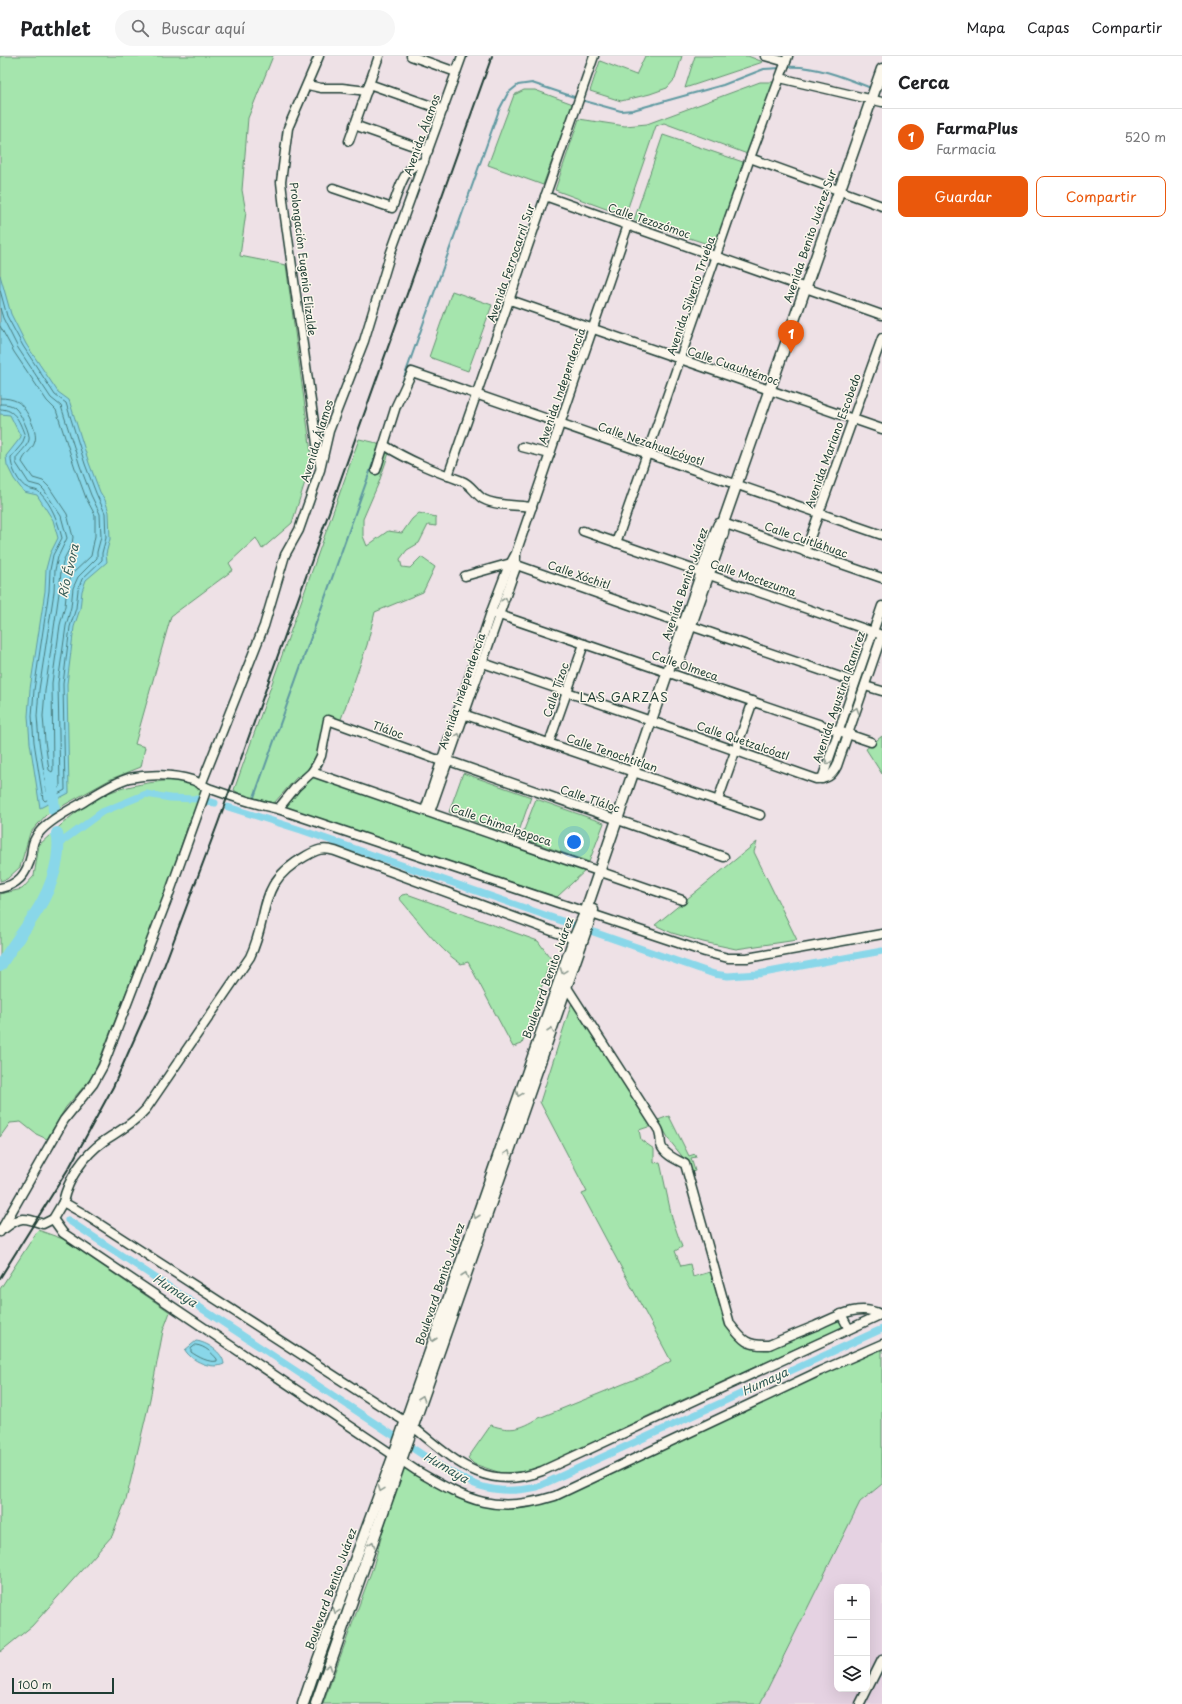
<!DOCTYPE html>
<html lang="es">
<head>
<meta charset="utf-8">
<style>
	:root { --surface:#fff; --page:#f6f6f6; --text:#202124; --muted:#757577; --line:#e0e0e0; --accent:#ea580c }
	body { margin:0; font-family:"Playpen Sans",sans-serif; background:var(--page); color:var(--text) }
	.controls { position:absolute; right:12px; bottom:12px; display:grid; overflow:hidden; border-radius:8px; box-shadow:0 4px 16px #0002 }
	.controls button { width:36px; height:36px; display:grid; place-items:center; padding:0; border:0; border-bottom:1px solid var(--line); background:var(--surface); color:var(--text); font:20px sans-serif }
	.scale { position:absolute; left:12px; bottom:10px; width:102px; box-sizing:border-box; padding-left:4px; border:2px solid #1f3d34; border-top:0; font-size:11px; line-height:14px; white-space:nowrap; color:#1f3d34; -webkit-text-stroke:3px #fbf7ec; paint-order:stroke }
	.you { position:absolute; left:574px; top:786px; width:14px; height:14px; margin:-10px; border:3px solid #fff; border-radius:50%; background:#1a73e8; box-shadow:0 0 0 6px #1a73e833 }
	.badge { display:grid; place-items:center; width:26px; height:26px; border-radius:50%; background:var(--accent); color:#fff; font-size:13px; font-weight:700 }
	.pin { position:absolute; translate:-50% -33px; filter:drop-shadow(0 1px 2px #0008) }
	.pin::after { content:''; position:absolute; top:21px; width:14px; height:12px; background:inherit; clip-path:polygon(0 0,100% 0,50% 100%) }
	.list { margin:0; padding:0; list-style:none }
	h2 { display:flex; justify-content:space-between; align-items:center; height:52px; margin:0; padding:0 16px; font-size:17px }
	h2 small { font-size:13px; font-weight:400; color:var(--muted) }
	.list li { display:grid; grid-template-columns:26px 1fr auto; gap:12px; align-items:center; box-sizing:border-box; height:56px; padding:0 16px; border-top:1px solid var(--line) }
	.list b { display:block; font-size:15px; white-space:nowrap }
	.list p { margin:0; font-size:13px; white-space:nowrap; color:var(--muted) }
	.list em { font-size:13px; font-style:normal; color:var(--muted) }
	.actions { display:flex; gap:8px; padding:12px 16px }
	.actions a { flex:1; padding:9px 0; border:1px solid var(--accent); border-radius:8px; text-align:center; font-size:14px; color:var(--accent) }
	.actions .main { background:var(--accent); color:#fff }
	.icon { flex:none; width:22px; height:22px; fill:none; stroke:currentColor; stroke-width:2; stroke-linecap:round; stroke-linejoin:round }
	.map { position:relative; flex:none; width:882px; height:1648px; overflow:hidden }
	header { display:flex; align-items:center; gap:24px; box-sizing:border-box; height:56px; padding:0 20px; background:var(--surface); border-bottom:1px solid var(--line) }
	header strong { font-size:19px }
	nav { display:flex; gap:22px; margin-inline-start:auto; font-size:14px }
	.search { width:280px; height:36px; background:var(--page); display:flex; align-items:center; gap:10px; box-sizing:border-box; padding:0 14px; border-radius:22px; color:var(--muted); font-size:15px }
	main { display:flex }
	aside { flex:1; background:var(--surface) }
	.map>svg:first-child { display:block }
	.built { fill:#e5d2e2; fill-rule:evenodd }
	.green { fill:#a5e5ad; stroke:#629170 }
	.water { fill:#89d7e9; stroke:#5f99a1 }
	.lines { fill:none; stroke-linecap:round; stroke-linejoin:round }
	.shore { stroke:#497b7c; stroke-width:1 }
	.stream { stroke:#5f99a1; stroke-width:2 }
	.canal { stroke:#89d7e9; stroke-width:7 }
	.river { stroke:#89d7e9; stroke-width:12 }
	.minor-casing { stroke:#1f3d34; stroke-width:11 }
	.tertiary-casing { stroke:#1f3d34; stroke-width:13 }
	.minor { stroke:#fbf7ec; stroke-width:8 }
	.tertiary { stroke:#fbf7ec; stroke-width:10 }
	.rail { stroke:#1f3d34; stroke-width:2 }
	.oneway { stroke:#8d9a90 }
	.labels { text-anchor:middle; stroke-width:3; stroke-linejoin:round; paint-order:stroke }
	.street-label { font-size:11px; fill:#1f3d34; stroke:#fbf7ec }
	.water-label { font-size:12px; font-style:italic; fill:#345c58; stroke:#fbf7ec }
	.neighbourhood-label { font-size:12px; letter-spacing:1px; fill:#1f3d34; stroke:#fbf7ec }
</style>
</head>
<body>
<header>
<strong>Pathlet</strong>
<div class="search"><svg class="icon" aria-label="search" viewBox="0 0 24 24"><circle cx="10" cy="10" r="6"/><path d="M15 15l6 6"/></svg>Buscar aquí</div>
<nav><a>Mapa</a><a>Capas</a><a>Compartir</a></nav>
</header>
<main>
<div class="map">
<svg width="882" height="1648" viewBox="0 0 882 1648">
	<rect width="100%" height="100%" fill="#eee1e6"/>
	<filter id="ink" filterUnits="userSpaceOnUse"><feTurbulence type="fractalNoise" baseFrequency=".025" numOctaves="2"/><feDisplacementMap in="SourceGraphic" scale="8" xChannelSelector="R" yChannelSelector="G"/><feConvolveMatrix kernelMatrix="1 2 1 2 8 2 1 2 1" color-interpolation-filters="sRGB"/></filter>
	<g filter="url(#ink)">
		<!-- built -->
		<path class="built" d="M882 1428V1648H760L860 1446ZM837 1531H867V1633H837Z"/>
		<!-- green -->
		<g class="green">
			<path d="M0 0H273L248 62 242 134 246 156 240 200 286 209 312 404 292 467 262 493 256 482 229 507 233 514 171 560 135 688 145 691 141 711 111 723 46 759 30 777 20 811 7 823 0 825Z"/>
			<path d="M645 0H682L675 23 667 32 650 38 621 45 590 35 600 5 636 19Z"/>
			<path d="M695 0H748L763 6 685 32Z"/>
			<path d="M760 26H780L750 99 664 67 656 70 625 160 555 134 579 63 625 70 647 68Z"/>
			<path d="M524 34H535L573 48 543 129 488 109 514 39Z"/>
			<path d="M663 79 746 107 717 191 634 164Z"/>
			<path d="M452 235 492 249 468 315 429 301Z"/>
			<path d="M359 383 373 386 390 394 379 426 363 463V480L367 490 388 475 402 477 412 463 419 457 436 461V470L428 469 419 487 407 494 400 503 402 511 410 512 421 501 435 511 423 536 375 556 367 589 340 666 327 661 320 690 311 713 297 721 274 747 248 743 234 734Z"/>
			<path d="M882 680V718L866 693Z"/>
			<path d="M463 717 531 741 517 781 449 756Z"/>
			<path d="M314 720 587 813 557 841 281 751 299 729Z"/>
			<path d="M174 724 192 728 202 733 198 750 188 769 165 838 93 1020 66 1051 47 1083 36 1078 21 1066 10 1067 0 1081V838L22 833 34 820 39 789C60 770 82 748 108 737 129 729 152 726 174 724Z"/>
			<path d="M536 743 604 767 589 806 521 782Z"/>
			<path d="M757 786 754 796 797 884 736 893 703 886 672 877 655 869Z"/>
			<path d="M407 838 538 885 551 903 522 988 513 991 468 906 461 908C436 891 419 865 399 842L402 839Z"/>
			<path d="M572 946 657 1072 648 1071 639 1074 641 1084 654 1093V1107L660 1106 672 1162 682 1191 675 1195 681 1210 690 1208 693 1221 717 1214 730 1265 753 1289 838 1262 843 1271 656 1356 541 1412 520 1416 501 1417 474 1408 468 1402 491 1369C511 1376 521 1373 539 1362L643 1320 671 1305 582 1138 587 1136 540 1046Z"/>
			<path d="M669 1060 689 1100 695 1098 696 1101 691 1102 695 1115 692 1116 689 1109 670 1085 658 1064Z"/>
			<path d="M38 1174 63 1183 170 1256 163 1275 150 1343 126 1444 112 1480 32 1570 0 1596V1233Z"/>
			<path d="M882 1289V1428L860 1446 760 1648H323L373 1511 402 1406 481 1447 539 1446Z"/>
		</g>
		<!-- water -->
		<g class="water">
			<path d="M0 219 11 258 26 288 58 336 69 344 89 407 100 436 105 444 109 456 110 483 106 498 107 506 86 524 82 535 80 553 74 571 67 628 69 737 40 752 30 687 28 660 30 633 45 535 46 513 50 498 58 482 53 464 37 439 24 436 14 423 7 409 6 400 21 381 10 359 0 358Z"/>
			<path d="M196 1285C206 1286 223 1296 224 1308 212 1314 191 1305 185 1294Z"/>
		</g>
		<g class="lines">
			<!-- shore -->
			<g class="shore">
				<path d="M0 234 7 260 23 290 55 339 66 347 85 408 96 437 105 457 106 482 102 497V504L82 523 78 534 76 552 70 571 63 628 65 734 45 745 43 743 34 686 32 660 34 634 49 535 50 514 53 499 62 482C58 466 52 449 40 437 37 433 32 434 28 432 19 429 10 410 11 401L22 388 25 380C20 367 16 353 0 353"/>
				<path d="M0 252 3 262 18 292 51 342 61 350 80 410 91 439 100 458 101 481 97 496V502L78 521 73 532 71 551 66 570 58 627 60 731 49 737 47 736 39 686 37 660 39 634 54 536 55 514 58 501 67 482 61 460 44 434 40 430 29 427 16 407V402C20 396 27 391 29 384 31 378 20 356 15 352 11 348 5 348 0 348"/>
				<path d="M0 270 14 296 47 345 56 354 75 412 86 442 95 459V480L91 500 72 518 67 531 65 550 60 569 52 627 53 714 52 716 49 714 45 685 43 660 45 635 59 537 61 515 64 503 72 488 73 481 67 458 49 431 43 425 33 422 22 406C24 398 33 394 35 385 38 376 26 351 18 346 13 343 6 342 0 342"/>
				<path d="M196 1289C205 1290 212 1297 217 1303V1305C209 1307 198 1301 191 1296V1293Z"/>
			</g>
			<!-- stream -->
			<g class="stream">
				<path d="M787 11C815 9 846 22 871 32"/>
				<path d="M581 44 621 55 633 54 723 29 764 13 781 12"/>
				<path d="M400 333 499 54 508 37 518 29 532 27 577 42"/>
				<path d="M253 744 378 393"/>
			</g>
			<!-- canal -->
			<g class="canal">
				<path d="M228 751 301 774 714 918 728 920 758 918 882 895"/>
				<path d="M60 787 102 756 146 738 170 742 196 743 215 747"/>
				<path d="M68 1164 432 1405C471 1428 490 1441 537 1431L882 1273"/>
			</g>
			<!-- river -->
			<g class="river">
				<path d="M52 729 54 754"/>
				<path d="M0 910C22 873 49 849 57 804 58 794 60 787 57 777"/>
			</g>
			<!-- minor casing -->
			<g class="minor-casing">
				<g id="minor">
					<path d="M319 0 288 72 281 126 285 161 320 409"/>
					<path d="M411 0 456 16"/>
					<path d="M765 0 786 6"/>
					<path d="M780 22 882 46"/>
					<path d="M369 28 443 54"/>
					<path d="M308 29 321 32H342L367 35"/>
					<path d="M354 69 428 95"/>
					<path d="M349 85 379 0"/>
					<path d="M750 102 882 150"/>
					<path d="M333 132 392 152C399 135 403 109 424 106"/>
					<path d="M545 140 882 259"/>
					<path d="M510 244 882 373"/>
					<path d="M384 389C409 405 435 415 462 425 471 428 475 438 483 443 496 450 517 449 532 451"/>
					<path d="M522 391 550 398"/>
					<path d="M376 414 396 350 412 316 882 479"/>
					<path d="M448 420 594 0"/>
					<path d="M723 467 882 522"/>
					<path d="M583 475 882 579 837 710C832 720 827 723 816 723L657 667"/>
					<path d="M616 487 750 102 788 0"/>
					<path d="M805 496 882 282"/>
					<path d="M465 520 511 507 684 568"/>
					<path d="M491 556 871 686"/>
					<path d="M691 570 855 626"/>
					<path d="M483 607 651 665"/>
					<path d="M865 630 882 635"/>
					<path d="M457 656 760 759"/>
					<path d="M549 687 584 588"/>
					<path d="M449 705 724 801"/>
					<path d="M312 716 682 844"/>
					<path d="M822 723 882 550"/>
					<path d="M201 729 264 570 285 499 299 474 320 414 329 375 364 285 391 196 462 0"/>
					<path d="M718 744 753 645"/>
					<path d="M278 753 296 731 312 716 317 708 321 700 328 664 441 705"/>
					<path d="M425 754 491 556 507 514 516 497 628 169"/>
					<path d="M430 756 511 525 515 514 516 500"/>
					<path d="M0 832C18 829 27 818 31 800 32 794 32 788 35 783 41 769 67 755 80 748 95 739 112 727 129 722 148 718 173 718 192 724 199 726 204 731 211 733 233 741 255 748 278 753L705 896 728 902H747L882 878"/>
					<path d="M566 930 658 1073C661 1078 660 1084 661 1089 663 1098 677 1104 685 1108L730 1268C743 1285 747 1290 769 1289 785 1282 800 1276 815 1270 836 1261 858 1247 880 1258"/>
					<path d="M63 1146C68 1123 84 1099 104 1085 119 1075 134 1067 146 1053L250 901C271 857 255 828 306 800 316 794 323 791 335 795L579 885"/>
					<path d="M4 1173C20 1160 24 1161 43 1168L53 1163"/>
					<path d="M0 1176 64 1064 93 1028 103 1010 168 841 207 732"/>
					<path d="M841 1258 849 1273"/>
					<path d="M882 1258 542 1415C485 1437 453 1403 412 1370L84 1158 63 1146 53 1163 63 1177 417 1415C469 1445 495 1459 555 1440L820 1315 882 1288"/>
					<path d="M860 1648 882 1604"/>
				</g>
			</g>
			<!-- tertiary casing -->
			<g class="tertiary-casing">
				<g id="tertiary">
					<path d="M723 467 882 13"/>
					<path d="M678 606 723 477 724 469 723 467"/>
					<path d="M303 1648 318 1604 395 1396 574 883 585 857 716 475 719 468 723 467"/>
					<path d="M316 1648 593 854"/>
				</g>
			</g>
			<!-- minor -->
			<use href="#minor" class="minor"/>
			<!-- tertiary -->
			<use href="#tertiary" class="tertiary"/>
			<!-- rail -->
			<path class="rail" d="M0 1222 70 1110 113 1031 149 950 218 767 492 0"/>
		</g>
		<!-- one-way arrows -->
		<defs><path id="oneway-chevron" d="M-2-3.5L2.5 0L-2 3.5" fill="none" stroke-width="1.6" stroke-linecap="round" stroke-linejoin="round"/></defs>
		<g class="oneway">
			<use href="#oneway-chevron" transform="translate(505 544) rotate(-71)"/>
			<use href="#oneway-chevron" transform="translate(856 654) rotate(-71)"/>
			<use href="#oneway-chevron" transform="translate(458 680) rotate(-71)"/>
			<use href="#oneway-chevron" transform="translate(828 706) rotate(109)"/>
			<use href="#oneway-chevron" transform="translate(563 915) rotate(110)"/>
			<use href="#oneway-chevron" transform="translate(551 974) rotate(-71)"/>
			<use href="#oneway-chevron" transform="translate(519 1038) rotate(110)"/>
			<use href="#oneway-chevron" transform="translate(508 1097) rotate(-71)"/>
			<use href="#oneway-chevron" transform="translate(476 1160) rotate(109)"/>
			<use href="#oneway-chevron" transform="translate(465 1219) rotate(-71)"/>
			<use href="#oneway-chevron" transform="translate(433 1283) rotate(109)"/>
			<use href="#oneway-chevron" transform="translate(422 1342) rotate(-71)"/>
			<use href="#oneway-chevron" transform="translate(381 1433) rotate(110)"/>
			<use href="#oneway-chevron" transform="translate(372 1488) rotate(-71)"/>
			<use href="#oneway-chevron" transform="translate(336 1555) rotate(110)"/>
			<use href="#oneway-chevron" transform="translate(329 1611) rotate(-71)"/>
		</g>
	</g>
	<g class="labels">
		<!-- street labels -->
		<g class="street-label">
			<text transform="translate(422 79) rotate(-70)" y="4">Avenida Álamos</text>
			<text transform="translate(649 165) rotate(19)" y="4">Calle Tezozómoc</text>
			<text transform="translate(810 180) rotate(-71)" y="4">Avenida Benito Juárez Sur</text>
			<text transform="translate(303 203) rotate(83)" y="4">Prolongación Eugenio Elizalde</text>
			<text transform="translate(511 207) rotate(-71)" y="4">Avenida Ferrocarril Sur</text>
			<text transform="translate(691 240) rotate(-71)" y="4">Avenida Silverio Trueba</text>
			<text transform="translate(733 310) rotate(19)" y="4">Calle Cuauhtémoc</text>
			<text transform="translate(562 330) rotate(-71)" y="4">Avenida Independencia</text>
			<text transform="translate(317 385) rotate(-73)" y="4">Avenida Álamos</text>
			<text transform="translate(833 385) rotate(-70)" y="4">Avenida Mariano Escobedo</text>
			<text transform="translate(651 388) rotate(19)" y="4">Calle Nezahualcóyotl</text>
			<text transform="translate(806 484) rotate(19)" y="4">Calle Cuitláhuac</text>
			<text transform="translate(579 519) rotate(19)" y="4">Calle Xóchitl</text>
			<text transform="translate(753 522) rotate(19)" y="4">Calle Moctezuma</text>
			<text transform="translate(685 528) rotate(-71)" y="4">Avenida Benito Juárez</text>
			<text transform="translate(685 610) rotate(19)" y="4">Calle Olmeca</text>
			<text transform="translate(556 634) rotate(-71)" y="4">Calle Tízoc</text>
			<text transform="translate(462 635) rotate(-71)" y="4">Avenida Independencia</text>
			<text transform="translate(839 641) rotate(-71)" y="4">Avenida Agustina Ramírez</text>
			<text transform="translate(388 674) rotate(20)" y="4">Tláloc</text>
			<text transform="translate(743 685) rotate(19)" y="4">Calle Quetzalcóatl</text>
			<text transform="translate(612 697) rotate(19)" y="4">Calle Tenochtitlan</text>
			<text transform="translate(590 743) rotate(19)" y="4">Calle Tláloc</text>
			<text transform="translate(501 769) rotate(19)" y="4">Calle Chimalpopoca</text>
			<text transform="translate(548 922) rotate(-70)" y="4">Boulevard Benito Juárez</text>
			<text transform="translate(440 1228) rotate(-71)" y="4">Boulevard Benito Juárez</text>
			<text transform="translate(331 1533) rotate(-70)" y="4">Boulevard Benito Juárez</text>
		</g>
		<!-- water labels -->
		<g class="water-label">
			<text transform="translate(69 515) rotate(-77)" y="4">Río Évora</text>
			<text transform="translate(175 1235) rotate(33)" y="4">Humaya</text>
			<text transform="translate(765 1326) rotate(-25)" y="4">Humaya</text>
			<text transform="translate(446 1412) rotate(30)" y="4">Humaya</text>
		</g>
		<!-- neighbourhood labels -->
		<g class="neighbourhood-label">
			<text x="624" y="646">LAS GARZAS</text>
		</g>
	</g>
</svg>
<div class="controls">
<button>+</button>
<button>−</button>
<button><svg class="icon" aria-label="layers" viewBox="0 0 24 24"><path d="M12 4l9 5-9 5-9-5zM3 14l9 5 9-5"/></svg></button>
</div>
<div class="scale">100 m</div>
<div class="you"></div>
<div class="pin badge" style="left:791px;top:297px">1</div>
</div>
<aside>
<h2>Cerca<small></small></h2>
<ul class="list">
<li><span class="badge">1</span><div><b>FarmaPlus</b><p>Farmacia</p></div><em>520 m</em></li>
</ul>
<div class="actions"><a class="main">Guardar</a><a>Compartir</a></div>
</aside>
</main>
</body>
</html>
